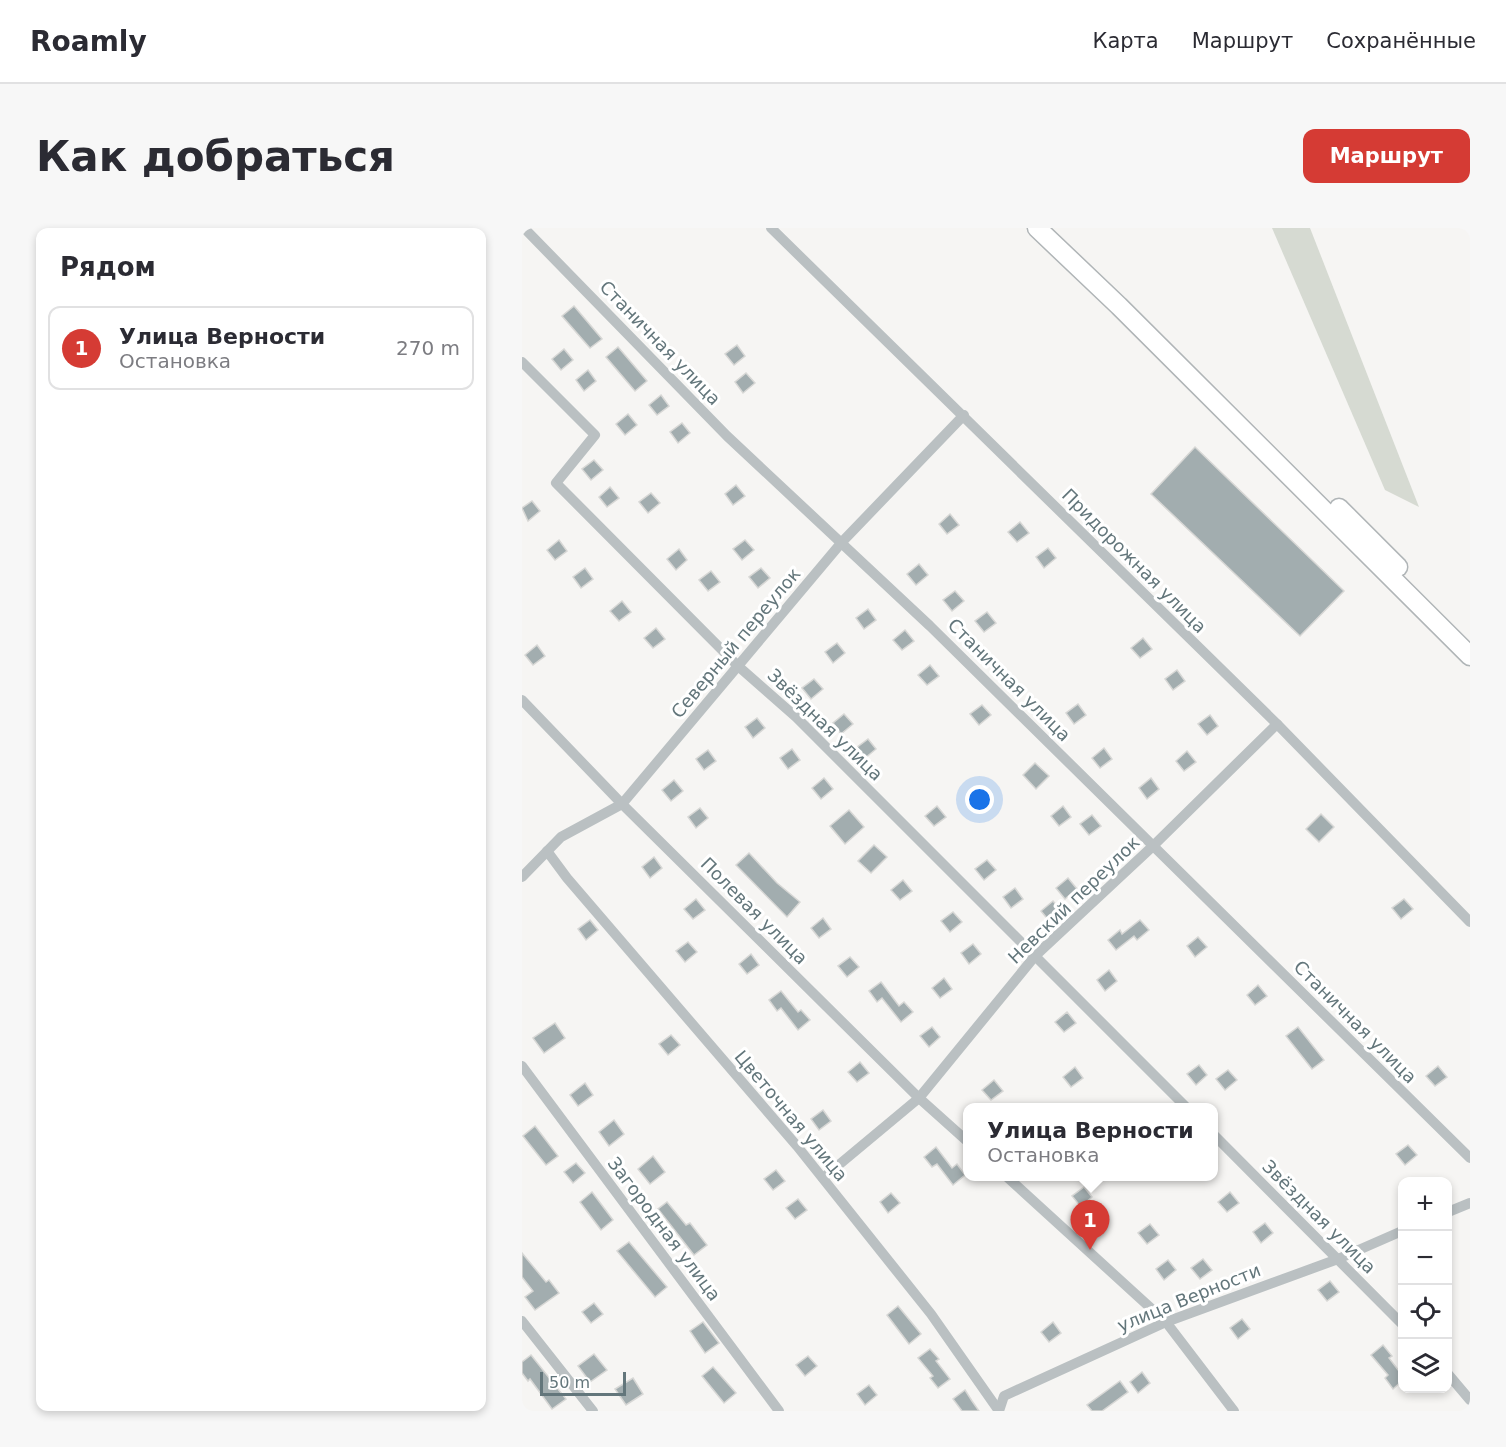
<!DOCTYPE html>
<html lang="ru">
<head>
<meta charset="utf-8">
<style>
	:root { --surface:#fff; --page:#f7f7f7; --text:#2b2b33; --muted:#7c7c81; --line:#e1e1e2; --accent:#d53b34 }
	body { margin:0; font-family:"DejaVu Sans",sans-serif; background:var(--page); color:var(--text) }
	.controls { position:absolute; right:18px; bottom:18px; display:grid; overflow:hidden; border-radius:12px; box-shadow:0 3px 9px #0003 }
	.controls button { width:54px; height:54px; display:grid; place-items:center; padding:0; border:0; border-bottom:2px solid var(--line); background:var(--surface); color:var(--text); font:30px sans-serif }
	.scale { position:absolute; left:18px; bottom:15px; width:86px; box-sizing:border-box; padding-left:6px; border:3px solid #63767b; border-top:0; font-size:16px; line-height:21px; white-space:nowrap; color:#63767b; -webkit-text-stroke:4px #fff; paint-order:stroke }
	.you { position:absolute; left:458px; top:572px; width:21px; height:21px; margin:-15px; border:4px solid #fff; border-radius:50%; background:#1a73e8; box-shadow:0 0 0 9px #1a73e833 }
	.badge { display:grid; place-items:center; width:39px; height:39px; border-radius:50%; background:var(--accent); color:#fff; font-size:20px; font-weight:700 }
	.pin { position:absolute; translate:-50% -50px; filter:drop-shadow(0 2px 3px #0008) }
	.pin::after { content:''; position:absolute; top:32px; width:21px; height:18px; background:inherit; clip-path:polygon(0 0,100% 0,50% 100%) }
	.popup { position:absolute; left:441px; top:875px; width:255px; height:78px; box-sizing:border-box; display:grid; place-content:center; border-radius:12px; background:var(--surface); filter:drop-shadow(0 2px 4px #0005); font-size:20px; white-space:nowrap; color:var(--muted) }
	.popup b { font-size:22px; color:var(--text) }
	.popup::after { content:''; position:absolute; left:50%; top:100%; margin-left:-12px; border:12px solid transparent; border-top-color:var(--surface) }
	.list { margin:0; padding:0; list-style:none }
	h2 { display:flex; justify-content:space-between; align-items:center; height:78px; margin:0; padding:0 24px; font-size:26px }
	h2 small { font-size:20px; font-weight:400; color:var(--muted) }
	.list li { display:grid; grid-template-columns:39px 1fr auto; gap:18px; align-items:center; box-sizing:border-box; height:84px; margin:0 12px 12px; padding:0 12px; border:2px solid var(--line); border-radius:12px }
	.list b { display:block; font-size:22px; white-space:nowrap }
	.list p { margin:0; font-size:20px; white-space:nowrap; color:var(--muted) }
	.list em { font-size:20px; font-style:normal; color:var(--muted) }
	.icon { flex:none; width:33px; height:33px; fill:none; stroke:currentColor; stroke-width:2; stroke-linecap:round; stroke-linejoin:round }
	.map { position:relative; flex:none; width:948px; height:1183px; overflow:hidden; border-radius:12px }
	header { display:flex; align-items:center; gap:36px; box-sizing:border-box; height:84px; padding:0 30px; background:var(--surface); border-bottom:2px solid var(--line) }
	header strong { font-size:28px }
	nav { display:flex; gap:33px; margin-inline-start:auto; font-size:21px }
	.intro { display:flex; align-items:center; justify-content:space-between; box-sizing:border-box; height:144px; padding:0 36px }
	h1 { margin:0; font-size:42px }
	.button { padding:15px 27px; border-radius:12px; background:var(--accent); color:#fff; font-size:21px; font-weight:700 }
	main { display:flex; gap:36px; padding:0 36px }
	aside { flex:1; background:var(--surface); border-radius:12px; box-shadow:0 3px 9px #0003 }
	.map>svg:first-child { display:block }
	.green { fill:#d6dad2 }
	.building { fill:#a2adaf; stroke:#d7d7d5; stroke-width:1.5 }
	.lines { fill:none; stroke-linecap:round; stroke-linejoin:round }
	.trunk-casing { stroke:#b0b5b7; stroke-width:21 }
	.minor { stroke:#bac0c2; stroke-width:10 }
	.trunk { stroke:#fff; stroke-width:18 }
	.labels { text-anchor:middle; stroke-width:6; stroke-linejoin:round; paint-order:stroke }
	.street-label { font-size:18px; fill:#63767b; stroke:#fff }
</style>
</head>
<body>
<header>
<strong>Roamly</strong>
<nav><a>Карта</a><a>Маршрут</a><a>Сохранённые</a></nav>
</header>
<div class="intro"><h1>Как добраться</h1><a class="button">Маршрут</a></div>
<main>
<aside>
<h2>Рядом<small></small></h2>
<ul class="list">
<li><span class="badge">1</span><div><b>Улица Верности</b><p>Остановка</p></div><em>270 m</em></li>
</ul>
</aside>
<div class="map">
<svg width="948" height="1183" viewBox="0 0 948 1183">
	<rect width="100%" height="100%" fill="#f6f5f3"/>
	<!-- green -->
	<path class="green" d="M750 0H788L897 279 863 262Z"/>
	<!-- building -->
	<g class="building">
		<path d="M52 78 80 111 68 120 40 88Z"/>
		<path d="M215 117 223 128 212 137 203 126Z"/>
		<path d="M96 119 125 153 113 163 84 129Z"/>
		<path d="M42 121 51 132 39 142 30 131Z"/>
		<path d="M66 142 74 153 62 163 54 152Z"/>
		<path d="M224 145 233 155 221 165 213 154Z"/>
		<path d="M139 167 147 178 135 187 127 177Z"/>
		<path d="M106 186 115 197 103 207 94 196Z"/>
		<path d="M160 195 168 205 156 215 148 204Z"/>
		<path d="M673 219 822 363 778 408 629 266Z"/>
		<path d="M72 232 81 242 69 252 60 241Z"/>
		<path d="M214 257 223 268 211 277 203 266Z"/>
		<path d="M88 259 97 270 85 279 77 269Z"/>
		<path d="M129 265 138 275 126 285 117 274Z"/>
		<path d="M10 273 18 283 6 293 0 280Z"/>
		<path d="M428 286 437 297 425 306 417 296Z"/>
		<path d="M498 294 507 305 495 314 486 304Z"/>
		<path d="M37 312 45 323 33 332 25 322Z"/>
		<path d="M223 312 232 322 220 332 211 321Z"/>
		<path d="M526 320 534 330 522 340 514 329Z"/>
		<path d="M157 321 165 332 154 342 145 331Z"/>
		<path d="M397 336 406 347 394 357 385 346Z"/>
		<path d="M63 340 71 351 59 360 51 349Z"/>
		<path d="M239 340 248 350 236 360 227 349Z"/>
		<path d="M189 343 198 354 186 363 177 352Z"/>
		<path d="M433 363 442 373 430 383 421 372Z"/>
		<path d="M100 373 109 384 97 393 88 383Z"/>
		<path d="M346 381 354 392 342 401 334 390Z"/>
		<path d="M465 384 474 395 462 404 453 393Z"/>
		<path d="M134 400 143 411 131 420 122 410Z"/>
		<path d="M383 402 392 413 380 422 371 412Z"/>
		<path d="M621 410 630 421 618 430 609 420Z"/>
		<path d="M315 415 323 425 311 435 303 424Z"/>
		<path d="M15 417 23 428 11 437 3 427Z"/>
		<path d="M408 437 417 448 405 457 396 447Z"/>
		<path d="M655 442 663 453 651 462 643 451Z"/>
		<path d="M292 451 301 461 289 471 280 460Z"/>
		<path d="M556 476 564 487 552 496 544 485Z"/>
		<path d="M460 477 469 487 457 497 448 486Z"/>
		<path d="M322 486 331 496 319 506 311 495Z"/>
		<path d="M688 487 696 498 685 507 676 496Z"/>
		<path d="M235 490 243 500 231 510 223 499Z"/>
		<path d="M346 511 354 521 342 531 334 520Z"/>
		<path d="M582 520 590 531 578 540 570 530Z"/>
		<path d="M270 521 278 532 266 541 258 530Z"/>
		<path d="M186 522 194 533 182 542 174 531Z"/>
		<path d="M665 523 674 534 662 543 654 533Z"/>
		<path d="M513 535 527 548 514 561 501 547Z"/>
		<path d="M302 550 311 561 299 571 290 560Z"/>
		<path d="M629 550 637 561 625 571 617 560Z"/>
		<path d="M152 552 161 563 149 573 140 562Z"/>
		<path d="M415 578 424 589 412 598 403 588Z"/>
		<path d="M541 578 549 589 537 598 529 588Z"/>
		<path d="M178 580 186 590 174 600 166 589Z"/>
		<path d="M327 582 342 599 323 616 308 598Z"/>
		<path d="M799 586 812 599 797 614 784 601Z"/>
		<path d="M570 587 579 598 567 607 558 596Z"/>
		<path d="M352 617 365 629 349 645 336 633Z"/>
		<path d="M227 625 255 655 278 674 265 689 214 637Z"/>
		<path d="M132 629 140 640 128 650 120 639Z"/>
		<path d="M465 632 474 642 462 652 453 641Z"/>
		<path d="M546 650 555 661 543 671 534 660Z"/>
		<path d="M381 652 390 663 378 672 369 662Z"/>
		<path d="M493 660 501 671 489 680 481 669Z"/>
		<path d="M174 671 183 682 171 691 162 681Z"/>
		<path d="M882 671 891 681 879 691 870 680Z"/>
		<path d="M531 673 540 684 528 694 519 683Z"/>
		<path d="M431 684 440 694 428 704 419 693Z"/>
		<path d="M301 690 309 701 297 710 289 700Z"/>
		<path d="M68 692 76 702 64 712 56 701Z"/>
		<path d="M618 692 627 702 615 712 612 708 594 722 586 712 598 702 600 706Z"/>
		<path d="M676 709 685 719 673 729 665 718Z"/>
		<path d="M166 714 175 724 163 734 154 723Z"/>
		<path d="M451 716 459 726 447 736 439 725Z"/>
		<path d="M229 726 237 737 225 746 217 736Z"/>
		<path d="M328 729 337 739 325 749 316 738Z"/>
		<path d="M587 742 595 753 583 763 575 752Z"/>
		<path d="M422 750 430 761 418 770 410 760Z"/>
		<path d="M359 754 377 778 382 774 391 784 379 794 360 770 355 774 347 763Z"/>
		<path d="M736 757 745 768 733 777 725 767Z"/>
		<path d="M259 763 276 784 279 782 288 792 276 802 259 780 255 783 247 772Z"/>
		<path d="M545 784 554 795 542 804 533 794Z"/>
		<path d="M33 795 43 810 22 825 11 810Z"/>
		<path d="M410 799 418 809 407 819 398 808Z"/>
		<path d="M776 799 802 832 790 841 764 808Z"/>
		<path d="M149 807 158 817 146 827 137 816Z"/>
		<path d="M338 834 347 845 335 854 326 844Z"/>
		<path d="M677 837 685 847 674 857 665 846Z"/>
		<path d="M916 838 925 849 913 858 904 848Z"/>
		<path d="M553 839 561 850 549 859 541 849Z"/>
		<path d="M706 842 715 852 703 862 694 851Z"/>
		<path d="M472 852 481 863 469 872 460 862Z"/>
		<path d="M63 855 71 867 56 878 48 867Z"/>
		<path d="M301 882 309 893 297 902 289 891Z"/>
		<path d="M92 892 102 906 87 918 77 904Z"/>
		<path d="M13 898 36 928 24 937 1 908Z"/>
		<path d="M886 917 895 927 883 937 874 926Z"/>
		<path d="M414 919 430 940 435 936 443 947 431 957 415 936 410 939 402 929Z"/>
		<path d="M131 928 143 944 128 956 116 941Z"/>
		<path d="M54 935 63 945 51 955 42 944Z"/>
		<path d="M254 942 263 953 251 962 242 951Z"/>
		<path d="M562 959 570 969 559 979 550 968Z"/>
		<path d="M70 964 91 992 79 1002 58 974Z"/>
		<path d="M708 964 717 975 705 984 696 974Z"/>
		<path d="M369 965 378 975 366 985 358 974Z"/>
		<path d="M276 971 285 982 273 991 264 980Z"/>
		<path d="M145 974 164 997 168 995 185 1017 172 1027 136 981Z"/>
		<path d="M743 995 751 1005 739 1015 731 1004Z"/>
		<path d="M628 996 637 1007 625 1016 616 1005Z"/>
		<path d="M107 1014 145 1059 133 1069 95 1023Z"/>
		<path d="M0 1025 24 1054 27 1052 37 1065 13 1082 3 1069 11 1063 0 1049Z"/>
		<path d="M681 1031 690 1042 678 1051 669 1040Z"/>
		<path d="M646 1032 654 1042 642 1052 634 1041Z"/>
		<path d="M808 1053 817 1064 805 1073 796 1062Z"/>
		<path d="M72 1075 81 1086 69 1095 60 1084Z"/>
		<path d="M376 1078 399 1106 387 1116 365 1087Z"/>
		<path d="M720 1091 728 1101 716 1111 708 1100Z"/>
		<path d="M181 1094 197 1115 183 1125 168 1103Z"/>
		<path d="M531 1094 539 1105 527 1114 519 1104Z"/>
		<path d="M861 1117 870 1128 867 1130 880 1147V1153L871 1161 863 1150 866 1147 849 1127Z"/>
		<path d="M408 1121 417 1131 414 1133 428 1151 416 1160 408 1150 411 1148 396 1130Z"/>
		<path d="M72 1126 85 1142 68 1154 56 1138Z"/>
		<path d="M9 1127 44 1171 30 1181 8 1151 6 1153 0 1145V1134Z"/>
		<path d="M286 1128 295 1138 283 1148 274 1137Z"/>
		<path d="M191 1139 214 1165 202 1175 180 1148Z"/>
		<path d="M620 1144 628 1155 616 1165 608 1154Z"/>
		<path d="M111 1150 121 1166 104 1177 93 1161Z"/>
		<path d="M598 1153 606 1164 580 1183H570L565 1177Z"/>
		<path d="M347 1157 355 1167 343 1177 335 1166Z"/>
		<path d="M443 1162 450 1173 457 1183H440L431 1171Z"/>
	</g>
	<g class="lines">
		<!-- trunk casing -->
		<g class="trunk-casing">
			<g id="trunk">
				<path d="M515 0 597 78 948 428"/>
				<path d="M817 280 876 339"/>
			</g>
		</g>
		<!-- minor -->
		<g class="minor">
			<path d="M2 0 205 208 408 398 948 930"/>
			<path d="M249 0 755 496 948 694"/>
			<path d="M0 134 73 207 34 255 216 438 274 489 665 880"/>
			<path d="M0 472 100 576 397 870 445 913"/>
			<path d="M25 623 45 650 275 918 409 1086 477 1183"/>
			<path d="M0 649 39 609 100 576 320 314 442 187"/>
			<path d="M0 838 257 1183"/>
			<path d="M691 906 880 1096"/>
			<path d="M484 948 644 1094 712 1183"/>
			<path d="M301 950 397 870 513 728 631 618 755 496"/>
			<path d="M926 984 948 975"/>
			<path d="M0 1093 71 1183"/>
			<path d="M926 1146 948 1172"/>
			<path d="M477 1183 482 1168 644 1094 816 1031 880 1003"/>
		</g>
		<!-- trunk -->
		<use href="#trunk" class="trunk"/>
	</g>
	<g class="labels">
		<!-- street labels -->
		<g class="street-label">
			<text transform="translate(138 115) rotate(46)" y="6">Станичная улица</text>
			<text transform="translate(612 333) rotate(45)" y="6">Придорожная улица</text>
			<text transform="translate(214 415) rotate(-50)" y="6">Северный переулок</text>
			<text transform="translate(487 452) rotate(45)" y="6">Станичная улица</text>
			<text transform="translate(303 497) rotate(44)" y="6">Звёздная улица</text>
			<text transform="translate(552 672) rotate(-44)" y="6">Невский переулок</text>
			<text transform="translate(232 683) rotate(45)" y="6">Полевая улица</text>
			<text transform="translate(833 794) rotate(45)" y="6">Станичная улица</text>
			<text transform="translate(269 888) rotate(50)" y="6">Цветочная улица</text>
			<text transform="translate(797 989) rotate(45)" y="6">Звёздная улица</text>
			<text transform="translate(142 1001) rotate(53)" y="6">Загородная улица</text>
			<text transform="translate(667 1070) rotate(-22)" y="6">улица Верности</text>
		</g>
	</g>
</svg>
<div class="controls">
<button>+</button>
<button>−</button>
<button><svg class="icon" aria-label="locate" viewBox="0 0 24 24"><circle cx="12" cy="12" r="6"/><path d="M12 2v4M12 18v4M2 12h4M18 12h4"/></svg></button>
<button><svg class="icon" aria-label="layers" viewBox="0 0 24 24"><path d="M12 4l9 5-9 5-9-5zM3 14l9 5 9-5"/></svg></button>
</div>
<div class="scale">50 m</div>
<div class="you"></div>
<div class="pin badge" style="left:568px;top:1022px">1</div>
<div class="popup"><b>Улица Верности</b>Остановка</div>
</div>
</main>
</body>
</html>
